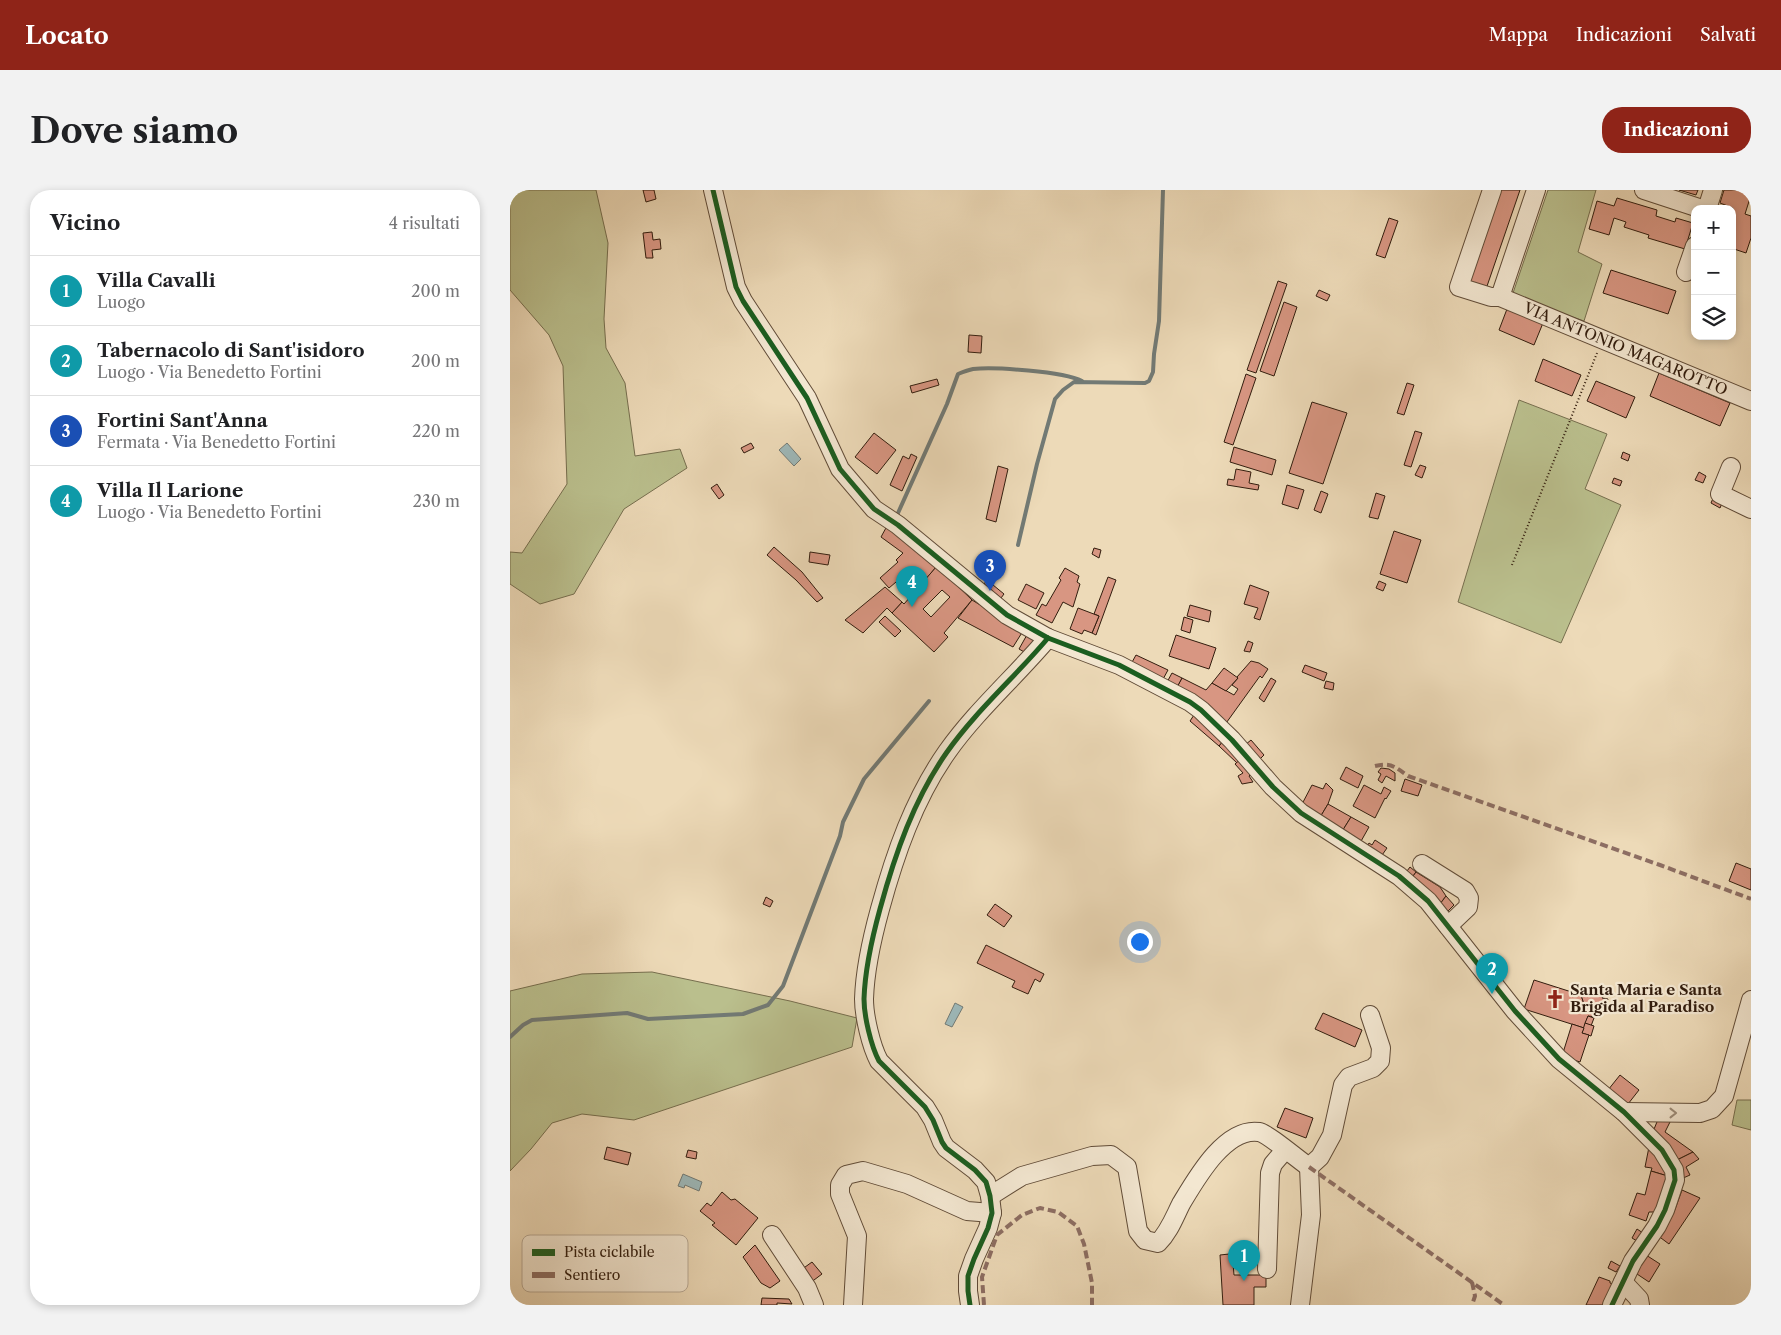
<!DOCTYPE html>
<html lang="it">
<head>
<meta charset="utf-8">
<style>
	:root { --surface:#fff; --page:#f2f2f2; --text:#202124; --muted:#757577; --line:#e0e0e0; --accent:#8f2418 }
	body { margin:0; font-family:"Libre Caslon Text",serif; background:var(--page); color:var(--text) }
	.controls { position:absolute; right:15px; top:15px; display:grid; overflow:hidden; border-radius:10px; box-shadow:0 2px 8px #0003 }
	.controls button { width:45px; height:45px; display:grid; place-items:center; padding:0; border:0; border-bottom:1px solid var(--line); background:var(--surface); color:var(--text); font:25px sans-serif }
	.you { position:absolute; left:629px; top:751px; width:18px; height:18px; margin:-12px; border:4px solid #fff; border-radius:50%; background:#1a73e8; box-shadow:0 0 0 8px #1a73e833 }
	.badge { display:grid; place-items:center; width:32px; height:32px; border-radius:50%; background:var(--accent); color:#fff; font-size:16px; font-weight:700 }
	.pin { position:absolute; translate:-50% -41px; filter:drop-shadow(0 1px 2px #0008) }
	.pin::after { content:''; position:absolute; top:26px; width:18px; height:15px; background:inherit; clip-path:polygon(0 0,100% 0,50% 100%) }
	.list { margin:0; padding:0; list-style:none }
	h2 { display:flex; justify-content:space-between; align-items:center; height:65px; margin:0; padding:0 20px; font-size:21px }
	h2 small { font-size:16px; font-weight:400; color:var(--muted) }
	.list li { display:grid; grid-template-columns:32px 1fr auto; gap:15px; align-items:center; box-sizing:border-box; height:70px; padding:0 20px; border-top:1px solid var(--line) }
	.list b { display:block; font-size:19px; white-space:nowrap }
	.list p { margin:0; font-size:16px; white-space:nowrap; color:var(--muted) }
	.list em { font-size:16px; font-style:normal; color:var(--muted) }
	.icon { flex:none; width:28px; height:28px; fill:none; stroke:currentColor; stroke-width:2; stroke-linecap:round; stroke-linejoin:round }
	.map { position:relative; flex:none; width:1241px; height:1115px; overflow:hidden; border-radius:20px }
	header { display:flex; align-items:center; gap:30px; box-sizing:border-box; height:70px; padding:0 25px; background:var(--accent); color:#fff }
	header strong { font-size:24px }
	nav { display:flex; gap:28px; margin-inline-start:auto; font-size:18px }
	.intro { display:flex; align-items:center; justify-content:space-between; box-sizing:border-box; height:120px; padding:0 30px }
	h1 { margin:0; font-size:35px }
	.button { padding:12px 22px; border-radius:20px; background:var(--accent); color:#fff; font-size:18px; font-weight:700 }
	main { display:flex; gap:30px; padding:0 30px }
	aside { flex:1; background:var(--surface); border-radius:20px; box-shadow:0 2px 8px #0003 }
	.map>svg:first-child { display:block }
	.green { fill:#babf8d; stroke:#766e4e }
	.water { fill:#9db8b9; stroke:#727a75 }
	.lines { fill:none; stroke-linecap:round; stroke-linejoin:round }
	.stream { stroke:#727a75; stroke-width:4 }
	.building { fill:#d89682; stroke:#321d0e; fill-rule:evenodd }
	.minor-casing { stroke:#614c38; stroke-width:20 }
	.path { stroke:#321d0e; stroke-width:2; stroke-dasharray:1 2.5; stroke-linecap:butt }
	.minor { stroke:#f3e7d1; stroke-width:18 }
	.quiet { stroke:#8d6e63; stroke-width:4; stroke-dasharray:8 4; stroke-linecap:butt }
	.cycleway-casing { stroke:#f3e7d1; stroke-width:8 }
	.cycleway { stroke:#1b5e20; stroke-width:5 }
	.oneway { stroke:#9c8c79 }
	.labels { text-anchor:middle; stroke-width:4.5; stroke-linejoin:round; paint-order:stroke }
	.street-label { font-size:15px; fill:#321d0e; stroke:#f3e7d1 }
	.poi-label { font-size:15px; font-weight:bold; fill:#321d0e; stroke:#f3e7d1; text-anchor:start }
	.key { fill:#f3e7d1; stroke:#b9aa96; stroke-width:1 }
	.key-label { font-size:14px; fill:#321d0e }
</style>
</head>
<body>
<header>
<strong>Locato</strong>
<nav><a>Mappa</a><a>Indicazioni</a><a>Salvati</a></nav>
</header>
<div class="intro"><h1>Dove siamo</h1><a class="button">Indicazioni</a></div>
<main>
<aside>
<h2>Vicino<small>4 risultati</small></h2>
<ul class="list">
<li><span class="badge" style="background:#0f9aa8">1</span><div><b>Villa Cavalli</b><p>Luogo</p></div><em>200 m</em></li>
<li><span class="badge" style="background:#0f9aa8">2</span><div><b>Tabernacolo di Sant'isidoro</b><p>Luogo · Via Benedetto Fortini</p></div><em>200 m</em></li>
<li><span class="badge" style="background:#1a4fb4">3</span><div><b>Fortini Sant'Anna</b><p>Fermata · Via Benedetto Fortini</p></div><em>220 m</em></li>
<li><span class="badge" style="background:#0f9aa8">4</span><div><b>Villa Il Larione</b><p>Luogo · Via Benedetto Fortini</p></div><em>230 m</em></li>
</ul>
</aside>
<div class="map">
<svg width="1241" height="1115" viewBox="0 0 1241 1115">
	<rect width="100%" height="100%" fill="#eddab8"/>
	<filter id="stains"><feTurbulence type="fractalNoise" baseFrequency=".004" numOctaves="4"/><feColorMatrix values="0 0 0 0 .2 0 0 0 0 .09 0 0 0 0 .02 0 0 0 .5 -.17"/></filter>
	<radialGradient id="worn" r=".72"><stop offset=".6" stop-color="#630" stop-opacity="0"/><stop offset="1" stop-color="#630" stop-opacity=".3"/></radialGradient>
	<!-- green -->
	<g class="green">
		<path d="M0 0H86L98 53 94 129 96 158 115 193 125 266 170 259 177 278 114 319 64 404 30 414 0 394V362L12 363 57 294 53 176 39 145 0 100Z"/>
		<path d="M1038 0H1086L1068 62 1092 74 1074 131 1002 106Z"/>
		<path d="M1009 210 1097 244 1075 299 1111 315 1051 453 948 412Z"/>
		<path d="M142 782 280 811 347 828 342 857 124 930 72 924 42 933 21 959 0 981V801L72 784Z"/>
		<path d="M1227 910H1241V940L1222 935Z"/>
	</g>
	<!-- water -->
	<g class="water">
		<path d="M277 253 291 269 284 276 269 260Z"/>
		<path d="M445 813 453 817 442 837 435 834Z"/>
		<path d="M173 984 192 992 189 1001 175 995 174 998 168 996Z"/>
	</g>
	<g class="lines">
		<!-- stream -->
		<g class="stream">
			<path d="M388 323 437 214 448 184C453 182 458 180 463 179 484 177 553 181 572 191"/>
			<path d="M508 355 527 274 545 209 553 200 564 192 635 193 639 191 643 182 644 164 649 131 653 0"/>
			<path d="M0 847 13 835 22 830 117 823 138 829 233 824 258 815 273 796 330 646 333 632 354 589 419 511"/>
		</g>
	</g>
	<!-- building -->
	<g class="building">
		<path d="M133 0H144L146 9 136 12Z"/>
		<path d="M985 0H1010L975 102 954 95Z"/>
		<path d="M1169 0H1188L1186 5Z"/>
		<path d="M1214 0H1241V5L1235 24 1241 26V48L1236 63 1224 59 1222 64 1223 18 1210 13Z"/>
		<path d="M1107 8 1147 20 1146 26 1165 32 1166 28 1183 33 1175 59 1138 48 1139 45 1114 37 1116 32 1104 28 1099 45 1079 39 1087 11 1104 16Z"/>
		<path d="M879 28 888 31 875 68 866 65Z"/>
		<path d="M142 42 143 50 150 49 151 59 142 60 143 68H136L133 43Z"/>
		<path d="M1101 80 1166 101 1158 124 1093 103Z"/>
		<path d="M768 91 777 94 746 183 737 180Z"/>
		<path d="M809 100 820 105 817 111 806 106Z"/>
		<path d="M774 112 787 117 764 186 750 181Z"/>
		<path d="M997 119 1033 133 1024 155 989 140Z"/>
		<path d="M459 145 472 146 471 163 458 162Z"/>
		<path d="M1033 169 1071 185 1062 206 1025 191Z"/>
		<path d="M1149 183 1220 213 1210 236 1140 206Z"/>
		<path d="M736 184 746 188 723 255 714 252Z"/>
		<path d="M427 189 429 195 402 203 400 196Z"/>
		<path d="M1086 191 1125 207 1116 228 1077 211Z"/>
		<path d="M897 193 904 195 894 225 887 223Z"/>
		<path d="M802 212 837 223 813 294 779 283Z"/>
		<path d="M905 241 912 243 901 277 894 275Z"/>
		<path d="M364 243 386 260 367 284 345 267Z"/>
		<path d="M241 253 244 258 234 263 231 258Z"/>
		<path d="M724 257 766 270 762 285 720 272Z"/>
		<path d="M1113 262 1120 265 1118 271 1111 268Z"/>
		<path d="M401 264 407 267 392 301 380 295 393 266 399 269Z"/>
		<path d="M910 275 916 277 912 288 905 285Z"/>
		<path d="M488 276 498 279 486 332 476 329Z"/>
		<path d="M726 279 741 282 739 293 749 295 748 300 717 295 718 289 724 290Z"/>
		<path d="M1189 282 1196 286 1193 293 1185 290Z"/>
		<path d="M1104 288 1112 291 1110 296 1102 293Z"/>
		<path d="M207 294 214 305 209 309 201 298Z"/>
		<path d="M777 295 794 300 788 319 772 314Z"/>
		<path d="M811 301 818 304 811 323 804 320Z"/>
		<path d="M866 303 875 306 868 329 859 327Z"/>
		<path d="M1204 306 1213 311 1210 318 1201 313Z"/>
		<path d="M377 336 427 376 410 396 403 388 390 397 386 392 379 398 370 388 388 372 386 370 393 363 371 347Z"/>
		<path d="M884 341 911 350 897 393 870 384Z"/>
		<path d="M264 357 292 382 313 408 307 412 286 390 257 365Z"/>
		<path d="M584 358 591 360 589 368 582 364Z"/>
		<path d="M300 362 320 365 318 375 299 372Z"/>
		<path d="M427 376 462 410 434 443 438 447 424 462 382 423 392 412 394 414ZM432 400 440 407 421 427 413 419Z"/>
		<path d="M555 378 569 386 567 392 570 394 563 417 553 412 542 433 526 425 532 414 536 416 551 390 549 388Z"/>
		<path d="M598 387 606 390 586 445 582 443 589 426 584 424Z"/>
		<path d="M477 390 494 404 491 408 474 394Z"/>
		<path d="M869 391 876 394 873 401 866 398Z"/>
		<path d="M516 394 534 403 526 419 508 410Z"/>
		<path d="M740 395 759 402 750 430 744 428 748 418 734 414Z"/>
		<path d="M375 397 392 412 382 423 377 418 353 443 335 430Z"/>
		<path d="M462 410 513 441 503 457 448 428Z"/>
		<path d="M680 415 701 421 699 432 677 426Z"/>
		<path d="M568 418 589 426 582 443 574 440 572 444 560 439Z"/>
		<path d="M375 426 391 441 385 447 369 432Z"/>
		<path d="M674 427 683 430 680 443 671 440Z"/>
		<path d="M518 443 527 451 516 463 509 459Z"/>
		<path d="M666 445 706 458 699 479 659 466Z"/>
		<path d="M738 451 743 453 740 462 734 461Z"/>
		<path d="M626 465 658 480 652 491 621 474Z"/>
		<path d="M741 471 749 473 758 479 752 488 750 486 714 536 666 499 672 488 696 500 702 493 724 505 728 499 722 495 728 488 727 487Z"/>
		<path d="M795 475 817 483 814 491 792 482Z"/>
		<path d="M714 478 728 488 716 501 702 493Z"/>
		<path d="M662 483 672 488 666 499 656 494Z"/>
		<path d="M761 488 766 491 754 512 749 508Z"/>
		<path d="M816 491 824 493 823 500 814 498Z"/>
		<path d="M686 522 715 549 709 556 680 531Z"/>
		<path d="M715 549 733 567 727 573 709 556Z"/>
		<path d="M741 550 754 565 749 570 735 555Z"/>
		<path d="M733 567 744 581 739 586 743 592 732 594 728 586 733 583 725 574Z"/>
		<path d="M836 577 853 586 848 598 830 589Z"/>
		<path d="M871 578 879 579 885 583V591L876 586 872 593 868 590 871 584 868 582Z"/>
		<path d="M895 589 912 595 908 606 891 601Z"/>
		<path d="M816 593 823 600 818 614 809 629 791 616 802 595 813 599Z"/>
		<path d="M854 595 871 604 874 597 881 601 876 609 875 608 865 628 843 616Z"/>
		<path d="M818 614 841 627 831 643 809 629Z"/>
		<path d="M841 627 859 637 850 653 831 643Z"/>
		<path d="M865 650 877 658 870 668 856 658 859 653 862 655Z"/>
		<path d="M1226 673 1241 679V700L1219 691Z"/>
		<path d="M900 677 906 682 901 689 894 685Z"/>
		<path d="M906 682 930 697 936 706 930 714 901 689Z"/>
		<path d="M936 706 944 715 937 722 930 714Z"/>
		<path d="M256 707 263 711 260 717 253 714Z"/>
		<path d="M485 714 502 726 494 737 477 725Z"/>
		<path d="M476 755 534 784 530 792 525 789 518 804 502 797 505 791 467 773Z"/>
		<path d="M1024 790 1071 805 1074 814 1081 816 1080 819 1088 822 1086 827 1078 826 1074 838 1014 819Z"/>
		<path d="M1067 798 1093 806 1092 808 1098 809 1093 824 1080 819 1081 816 1074 814 1071 805 1066 803Z"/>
		<path d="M813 823 852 840 845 857 805 839Z"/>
		<path d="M1078 826 1084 828 1081 836 1075 833Z"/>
		<path d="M1075 833 1084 836 1081 846 1072 843Z"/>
		<path d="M1062 834 1074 838 1072 843 1079 845 1070 872 1052 866Z"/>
		<path d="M1110 885 1129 900 1118 914 1098 900Z"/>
		<path d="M775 918 803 928 796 948 767 937Z"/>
		<path d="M1149 927 1162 928 1155 942 1183 962 1165 971 1142 944Z"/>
		<path d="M1140 952 1161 987 1141 981 1142 978 1135 977Z"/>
		<path d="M97 957 121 963 118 975 94 969Z"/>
		<path d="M178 960 187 962 186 969 176 967Z"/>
		<path d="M1183 962 1189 969 1176 977 1180 985 1171 989 1165 971Z"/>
		<path d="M1141 981 1161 987 1150 1022H1139L1136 1031 1119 1025 1127 1003 1135 1005Z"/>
		<path d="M1172 1000 1190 1008 1159 1054 1147 1045 1164 1022Z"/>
		<path d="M212 1002 221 1010 225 1009 248 1028 226 1055 202 1035 205 1033 190 1021 197 1013 201 1016Z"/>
		<path d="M1127 1039 1133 1043 1127 1051 1122 1048Z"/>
		<path d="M245 1055 270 1091 260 1098 251 1093 233 1067Z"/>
		<path d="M747 1061V1069L723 1073 724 1085H756V1097H744V1115H713L710 1065Z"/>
		<path d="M1136 1065 1150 1074 1139 1092 1124 1082Z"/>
		<path d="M1101 1071 1110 1076 1106 1082 1098 1078Z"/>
		<path d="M302 1072 312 1084 300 1093 291 1080Z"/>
		<path d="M1089 1087 1100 1091V1093L1105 1095 1096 1115H1076Z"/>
		<path d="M252 1108 279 1109 282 1114 267 1113V1115H251Z"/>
	</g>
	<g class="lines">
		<!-- minor casing -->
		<g class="minor-casing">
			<g id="minor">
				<path d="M203 0 226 97 233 111 297 208 330 279 364 319 388 335 497 425 538 448 609 475 680 512 691 520 722 550 763 597 791 623 889 686 918 711 1005 821 1049 869 1114 922 1152 960 1164 980 1165 990 1155 1020 1147 1036 1123 1071 1102 1115"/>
				<path id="s1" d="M982 0 949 97 981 107H990L1241 211"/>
				<path d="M1134 0 1192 19"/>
				<path d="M1197 19 1203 0"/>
				<path d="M1176 82 1185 56"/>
				<path d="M990 107 1026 0"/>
				<path d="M1221 277 1210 304 1241 319"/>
				<path d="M912 674 955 701 959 708 958 717 938 736"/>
				<path d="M1114 922 1190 923 1202 919 1214 906 1241 810"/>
				<path d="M799 977 810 967 822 945 833 895 839 887 863 878 870 871 871 858 860 825"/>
				<path d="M480 1006 512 986 582 966 601 965 617 977 628 1041 635 1050 648 1053C659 1042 664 1028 671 1014 686 989 715 937 749 942 757 943 790 971 799 977"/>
				<path d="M262 1045 297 1098 304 1115"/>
				<path d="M757 1079 760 983 763 974 775 960"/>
				<path d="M1113 1092 1129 1109 1130 1115"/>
				<path d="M343 1115 347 1046 330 1004V995L336 985 353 981 397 994 457 1021 482 1023"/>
				<path d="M460 1115 458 1101V1086L464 1069 478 1038 482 1023 480 1006 476 992 465 980 436 958 432 952 423 930 415 917 369 871C361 856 354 826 354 809 355 778 362 748 370 719 385 664 404 609 437 562 466 521 505 487 538 448"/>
				<path d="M790 1115 801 1025 799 977"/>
			</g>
		</g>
		<!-- path -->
		<path class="path" d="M1002 375 1087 163"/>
		<!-- minor -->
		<use href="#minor" class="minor"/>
		<!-- quiet -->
		<g class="quiet">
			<path d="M865 576C881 572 885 577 898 586L1150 675 1241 709"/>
			<path d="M799 977 994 1115"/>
			<path d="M962 1092 965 1106 962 1115"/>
			<path d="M474 1115 472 1087 487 1045 512 1025 530 1018 548 1022 567 1036 574 1054 582 1093V1115"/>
		</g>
		<!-- cycleway casing -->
		<g class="cycleway-casing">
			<g id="cycleway">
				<path d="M203 0 226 97 233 111 297 208 330 279 364 319 388 335 497 425 538 448 609 475 680 512 691 520 722 550 763 597 791 623 889 686 918 711 1005 821 1049 869 1114 922 1152 960 1164 980 1165 990 1155 1020 1147 1036 1123 1071 1102 1115"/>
				<path d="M460 1115 458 1101V1086L464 1069 478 1038 482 1023 480 1006 476 992 465 980 436 958 432 952 423 930 415 917 369 871C361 856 354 826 354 809 355 778 362 748 370 719 385 664 404 609 437 562 466 521 505 487 538 448"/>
			</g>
		</g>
		<!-- cycleway -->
		<use href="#cycleway" class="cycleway"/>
	</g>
	<!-- one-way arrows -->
	<defs><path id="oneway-chevron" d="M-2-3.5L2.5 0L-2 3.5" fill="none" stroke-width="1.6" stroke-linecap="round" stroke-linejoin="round" transform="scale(1.25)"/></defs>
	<use class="oneway" href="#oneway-chevron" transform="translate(1163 923)"/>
	<!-- icons -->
	<defs>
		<g id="church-bare" transform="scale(1.5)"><path d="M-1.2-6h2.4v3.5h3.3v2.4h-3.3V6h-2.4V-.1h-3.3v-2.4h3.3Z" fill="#8f2418" stroke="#f3e7d1" stroke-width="2.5" paint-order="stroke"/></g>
	</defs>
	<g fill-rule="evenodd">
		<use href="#church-bare" x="1045" y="809"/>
	</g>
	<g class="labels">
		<!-- street labels -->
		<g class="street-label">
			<text dy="5" stroke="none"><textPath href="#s1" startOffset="281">VIA ANTONIO MAGAROTTO</textPath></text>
		</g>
		<!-- poi labels -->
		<g class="poi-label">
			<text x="1060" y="805">Santa Maria e Santa<tspan x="1060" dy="17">Brigida al Paradiso</tspan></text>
		</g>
	</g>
	<!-- legend -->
	<rect x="12" y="1045" width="166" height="57" rx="8" class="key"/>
	<rect x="22" y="1059" width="23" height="7" fill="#1b5e20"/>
	<rect x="22" y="1082" width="23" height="6" fill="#8d6e63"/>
	<g class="key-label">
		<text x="54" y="1067">Pista ciclabile</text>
		<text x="54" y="1090">Sentiero</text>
	</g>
	<rect width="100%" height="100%" filter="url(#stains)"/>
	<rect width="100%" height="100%" fill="url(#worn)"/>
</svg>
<div class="controls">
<button>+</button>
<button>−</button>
<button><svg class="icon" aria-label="layers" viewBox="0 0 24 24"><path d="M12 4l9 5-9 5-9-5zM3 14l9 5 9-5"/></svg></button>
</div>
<div class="you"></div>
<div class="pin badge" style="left:734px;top:1091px;background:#0f9aa8">1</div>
<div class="pin badge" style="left:982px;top:804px;background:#0f9aa8">2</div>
<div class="pin badge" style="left:480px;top:401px;background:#1a4fb4">3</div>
<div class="pin badge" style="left:402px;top:417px;background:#0f9aa8">4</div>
</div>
</main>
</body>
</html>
